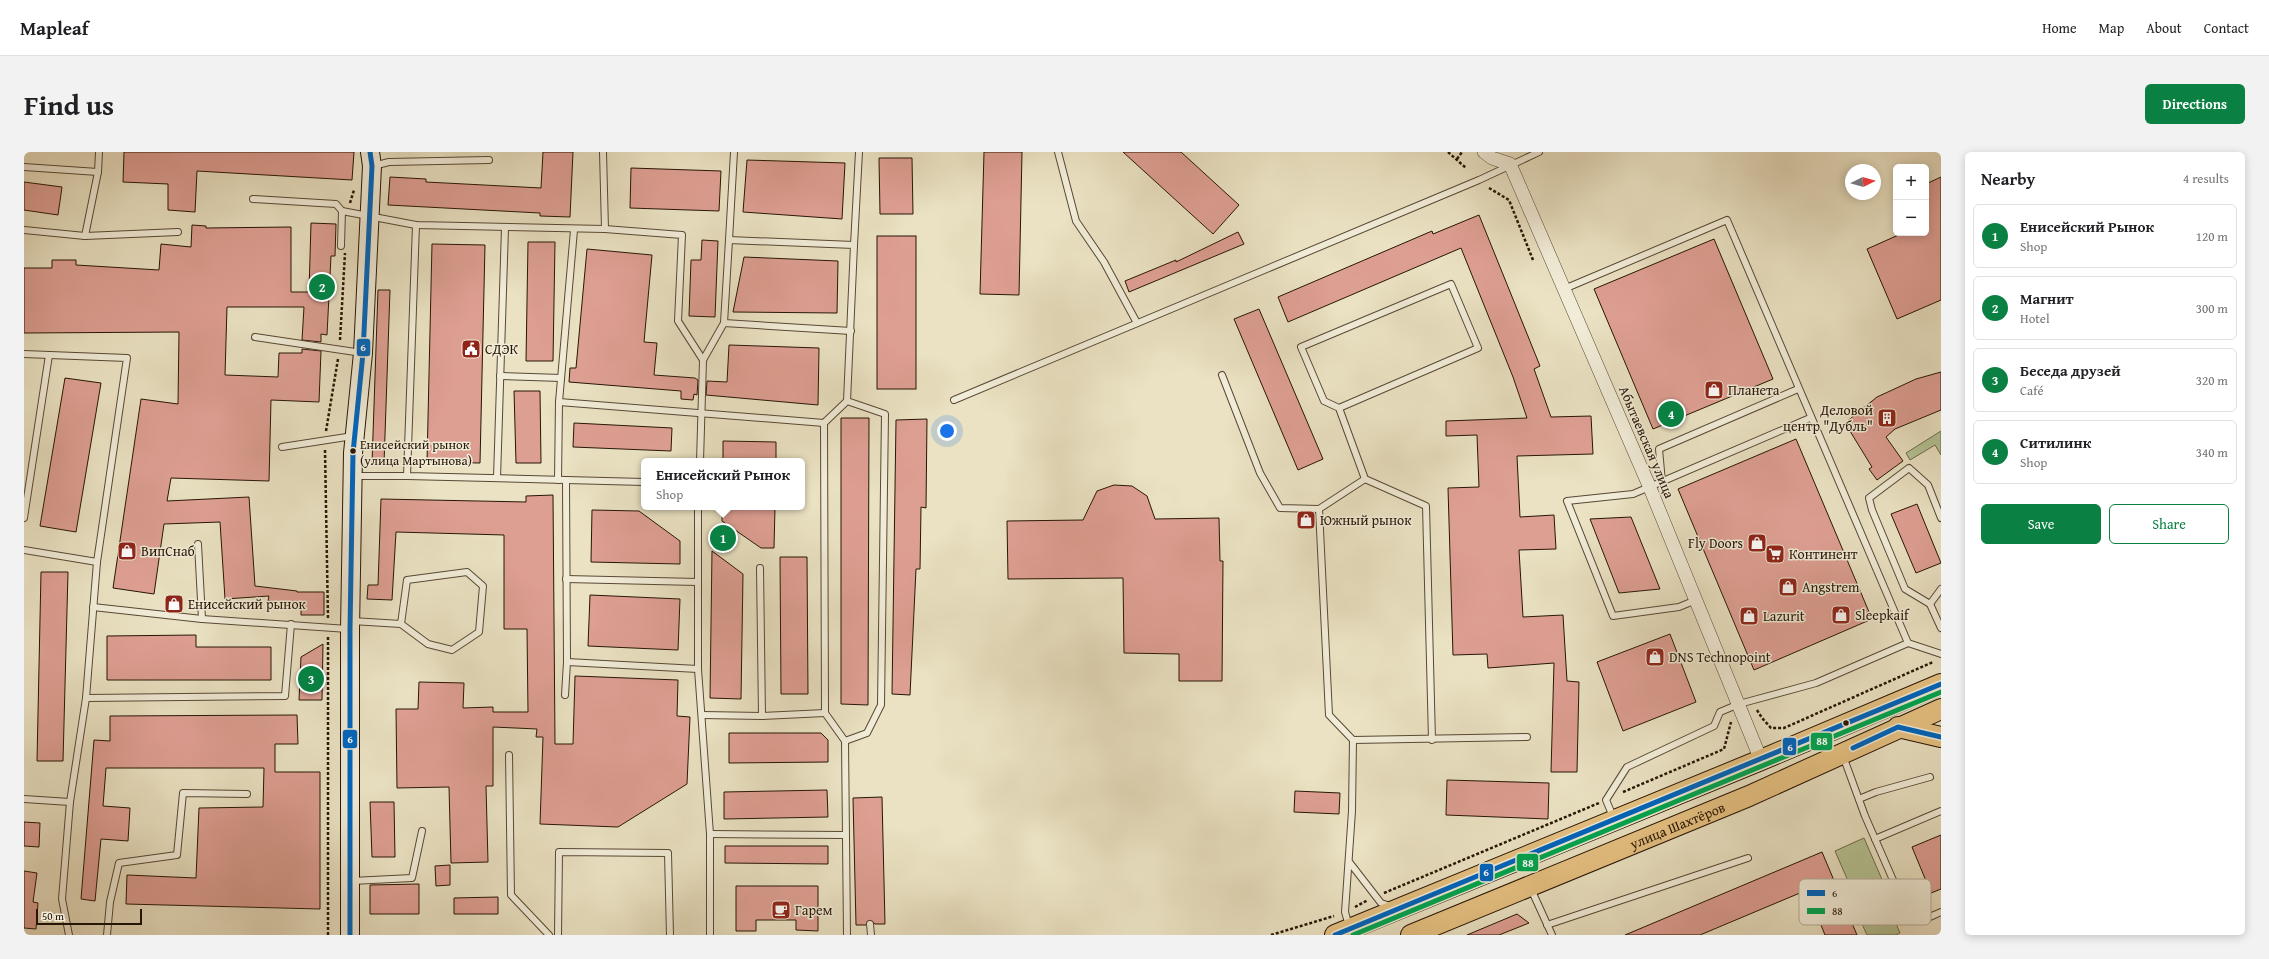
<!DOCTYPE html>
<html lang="en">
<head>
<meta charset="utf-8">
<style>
	:root { --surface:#fff; --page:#f2f2f2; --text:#202124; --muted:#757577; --line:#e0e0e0; --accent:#0b8043 }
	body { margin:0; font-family:"Gentium Book Plus",serif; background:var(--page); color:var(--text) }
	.controls { position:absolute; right:12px; top:12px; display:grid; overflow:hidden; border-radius:6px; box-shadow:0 2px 10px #0003 }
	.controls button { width:36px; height:36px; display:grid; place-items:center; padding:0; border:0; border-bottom:1px solid var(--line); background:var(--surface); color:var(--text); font:20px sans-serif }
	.compass { position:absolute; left:1821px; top:12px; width:36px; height:36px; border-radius:50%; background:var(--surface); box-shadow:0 2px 10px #0003; rotate:85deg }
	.scale { position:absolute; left:12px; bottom:10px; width:106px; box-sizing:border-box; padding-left:4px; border:2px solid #271505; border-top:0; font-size:11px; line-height:14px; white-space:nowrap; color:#271505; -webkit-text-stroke:3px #f1ecd8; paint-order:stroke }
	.you { position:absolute; left:923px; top:279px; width:14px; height:14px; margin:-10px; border:3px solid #fff; border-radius:50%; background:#1a73e8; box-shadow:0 0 0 6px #1a73e833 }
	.badge { display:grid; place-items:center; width:26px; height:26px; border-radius:50%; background:var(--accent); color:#fff; font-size:13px; font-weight:700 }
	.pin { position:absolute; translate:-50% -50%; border:2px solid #fff; box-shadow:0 1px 4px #0006 }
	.popup { position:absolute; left:617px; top:306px; width:164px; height:52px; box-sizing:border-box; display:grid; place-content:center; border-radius:6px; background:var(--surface); filter:drop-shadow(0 1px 3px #0005); font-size:13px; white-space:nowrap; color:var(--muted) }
	.popup b { font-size:15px; color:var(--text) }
	.popup::after { content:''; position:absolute; left:50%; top:100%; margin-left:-8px; border:8px solid transparent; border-top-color:var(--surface) }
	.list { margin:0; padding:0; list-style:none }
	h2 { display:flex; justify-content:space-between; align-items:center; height:52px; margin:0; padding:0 16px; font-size:17px }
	h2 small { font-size:13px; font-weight:400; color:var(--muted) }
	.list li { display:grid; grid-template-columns:26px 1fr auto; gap:12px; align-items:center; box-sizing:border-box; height:64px; margin:0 8px 8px; padding:0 8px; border:1px solid var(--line); border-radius:6px }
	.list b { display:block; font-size:15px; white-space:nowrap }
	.list p { margin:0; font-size:13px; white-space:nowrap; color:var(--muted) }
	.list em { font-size:13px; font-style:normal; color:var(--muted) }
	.actions { display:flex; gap:8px; padding:12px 16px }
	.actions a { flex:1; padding:9px 0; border:1px solid var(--accent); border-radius:6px; text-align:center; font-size:14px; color:var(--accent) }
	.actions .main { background:var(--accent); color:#fff }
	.map { position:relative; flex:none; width:1917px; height:783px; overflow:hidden; border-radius:6px }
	header { display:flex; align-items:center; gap:24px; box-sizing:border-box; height:56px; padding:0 20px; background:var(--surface); border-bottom:1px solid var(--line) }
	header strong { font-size:19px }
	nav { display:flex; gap:22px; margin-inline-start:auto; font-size:14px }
	.intro { display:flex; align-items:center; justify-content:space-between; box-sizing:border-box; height:96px; padding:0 24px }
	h1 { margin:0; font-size:28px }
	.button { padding:10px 18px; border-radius:6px; background:var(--accent); color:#fff; font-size:14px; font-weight:700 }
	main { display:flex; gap:24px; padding:0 24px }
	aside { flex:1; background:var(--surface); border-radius:6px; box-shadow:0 2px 10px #0003 }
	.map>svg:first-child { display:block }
	.green { fill:#b5c395; stroke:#6e6c4d }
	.building { fill:#de9f93; stroke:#271505 }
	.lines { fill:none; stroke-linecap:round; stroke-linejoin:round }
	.lane-casing { stroke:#584834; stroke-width:8 }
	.street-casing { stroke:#584834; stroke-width:14 }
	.secondary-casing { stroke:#271505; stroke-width:20 }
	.primary-casing { stroke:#271505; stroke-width:22 }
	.path { stroke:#271505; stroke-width:2.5; stroke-dasharray:3 2; stroke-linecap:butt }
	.lane { stroke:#f1ecd8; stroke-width:6 }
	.street { stroke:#f1ecd8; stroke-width:13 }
	.secondary { stroke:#f1ecd8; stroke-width:18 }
	.primary { stroke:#e5c182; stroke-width:20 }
	.bus-1-casing { stroke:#f1ecd8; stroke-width:8 }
	.bus-2-casing { stroke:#f1ecd8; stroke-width:8 }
	.bus-1 { stroke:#0065bd; stroke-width:5 }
	.bus-2 { stroke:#00a651; stroke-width:5 }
	.bus-dot { fill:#271505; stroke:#f1ecd8; stroke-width:1.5 }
	.labels { text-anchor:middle; stroke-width:3; stroke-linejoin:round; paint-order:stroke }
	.bus-label { font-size:13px; fill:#271505; stroke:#f1ecd8; text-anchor:start }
	.poi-label { font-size:14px; fill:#271505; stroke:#f1ecd8; text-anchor:start }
	.street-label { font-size:14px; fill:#271505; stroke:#f1ecd8 }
	.key { fill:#f1ecd8; stroke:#b4ac99; stroke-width:1 }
	.key-label { font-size:11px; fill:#271505 }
	.line-badge { stroke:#f1ecd8; stroke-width:1.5 }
	.badge-label { font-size:11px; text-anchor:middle; font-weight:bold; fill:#fff }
</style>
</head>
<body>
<header>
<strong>Mapleaf</strong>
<nav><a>Home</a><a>Map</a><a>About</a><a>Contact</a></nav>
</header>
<div class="intro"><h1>Find us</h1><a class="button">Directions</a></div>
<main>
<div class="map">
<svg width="1917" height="783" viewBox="0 0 1917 783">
	<rect width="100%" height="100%" fill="#eae2c3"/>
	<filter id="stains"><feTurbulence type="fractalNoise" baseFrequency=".005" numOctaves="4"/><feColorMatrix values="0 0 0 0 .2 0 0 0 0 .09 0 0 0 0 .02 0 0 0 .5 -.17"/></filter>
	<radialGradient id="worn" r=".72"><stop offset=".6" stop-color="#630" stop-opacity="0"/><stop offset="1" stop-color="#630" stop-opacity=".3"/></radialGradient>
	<!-- green -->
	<g class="green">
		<path d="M1917 279V303L1911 293 1886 308 1882 301Z"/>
		<path d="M1840 686 1863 739 1834 752 1811 699Z"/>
		<path d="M1861 746 1876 781 1872 783H1843L1832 759Z"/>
	</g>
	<!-- building -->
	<g class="building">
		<path d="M100 0H330L328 28 173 19 171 60 144 58V32L99 30Z"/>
		<path d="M519 0H549L546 65 516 64V61L364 53 366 25 402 27V30L517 36Z"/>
		<path d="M960 0H998L995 143 956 142Z"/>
		<path d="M1099 0H1157L1215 53 1189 82Z"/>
		<path d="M855 6H888L889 62H856Z"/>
		<path d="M723 8 821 11 818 67 719 60Z"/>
		<path d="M607 16 697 19 695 59 606 56Z"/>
		<path d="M1917 25V148L1873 167 1843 97 1879 81H1902V32Z"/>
		<path d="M0 30 38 35 34 63 0 58Z"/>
		<path d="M1455 63 1516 214 1510 217 1527 265 1567 264 1569 302 1493 304 1496 365 1530 363 1532 397 1495 398 1499 465 1539 463 1543 529 1555 530 1553 620H1527L1530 511 1464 516 1463 502 1429 503 1424 336 1455 335 1453 283 1422 284V269L1503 266 1489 225 1437 96 1264 170 1254 145 1408 79 1409 82Z"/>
		<path d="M287 71 312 72 311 104H307L303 183 297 182V190L278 188 280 155H203L201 223 254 225 255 201H278V197L297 199 295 250 247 248 245 329 147 326 143 349 225 345 231 434 273 439V440H300V463H277V453L244 449 245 444 201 447 196 370 140 372 130 442 89 436 117 247 154 252 155 180 0 181V116H28V108H52V113L135 118 137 92 167 95 168 73 182 74V76L267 75V140H285Z"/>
		<path d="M1214 80 1220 92 1105 140 1101 129 1152 108V110Z"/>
		<rect x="853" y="84" width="39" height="153"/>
		<path d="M1690 87 1749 227 1629 277 1570 137Z"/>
		<path d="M678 88 694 89 691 165 665 164 667 108H677Z"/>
		<path d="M504 90H531L529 209H502Z"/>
		<path d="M408 92 461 93 456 311 403 310Z"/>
		<path d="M563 97 628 103 620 190 633 191 630 223 671 226 674 228 673 243 670 242 669 248 657 247V239L545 230 546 216H552Z"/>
		<path d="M720 105 814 109 813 161 709 160Z"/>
		<path d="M354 138H366L360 312 348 311Z"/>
		<path d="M1235 157 1299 307 1274 318 1210 167Z"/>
		<path d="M705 193 795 196 794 253 682 243 683 229 703 230Z"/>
		<path d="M1917 220V258L1871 277 1862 285 1879 309 1853 328 1845 317 1848 315 1821 271 1853 245 1892 227Z"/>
		<path d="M41 226 77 231 52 380 16 374Z"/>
		<path d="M490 239H516L517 311H492Z"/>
		<path d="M817 266H845L844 553 817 552Z"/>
		<path d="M903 267 902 356 897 355 896 417H892L886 543 868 542 872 268Z"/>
		<path d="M550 271 648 276 647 299 549 295Z"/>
		<path d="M1772 287 1848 467 1730 518 1654 337Z"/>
		<path d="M699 289 752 290V309H699Z"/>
		<path d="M1090 333 1108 334 1123 344 1131 367 1195 366 1196 409H1199L1198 529H1155V502L1100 501 1099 426 984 427 983 369 1059 368 1073 339Z"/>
		<path d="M529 343 531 592H549L551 524 654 528 653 564 666 565 663 632 594 675 516 672 519 585H512L513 577 469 575V634H462L464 710 427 711 425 635 373 636 372 557H394L395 530 440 531 439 556 469 555V560H504L503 477H480V383L372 380 368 448 343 447 344 433H354L357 347 502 350V344Z"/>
		<path d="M1893 352 1917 411 1892 421 1867 362Z"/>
		<path d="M698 355H751L750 396H737L698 369Z"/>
		<path d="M568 358 615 359 656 389V412L567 410Z"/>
		<path d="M1607 365 1636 437 1595 441 1566 367Z"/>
		<path d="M688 399 719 422 717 547 686 546Z"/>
		<path d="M756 405H783L784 542H757Z"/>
		<path d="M17 420H44L39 609H13Z"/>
		<path d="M566 443 656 447 654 498 564 494Z"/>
		<path d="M1646 482 1672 550 1599 579 1573 510Z"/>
		<path d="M172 483V495H247V528H83V484Z"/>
		<path d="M299 492 298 548H275L277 505Z"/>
		<path d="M273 563 274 592H251V620H296V757L102 752 103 723 172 726 175 656 239 655 240 616H82L79 654 106 656 104 689 77 687 71 749 57 747 70 588 86 589V564Z"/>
		<path d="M705 581H797L804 588V610L705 611Z"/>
		<path d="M1423 628 1525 631 1524 667 1422 663Z"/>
		<path d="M803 638 804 665 700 667V640Z"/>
		<path d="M1271 639 1316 641 1315 662 1270 660Z"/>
		<path d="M858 645 861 772H851L846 768 842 773H832L829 646Z"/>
		<path d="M346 650H370L371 705H348Z"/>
		<path d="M0 670 16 671 15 695 0 694Z"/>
		<path d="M1917 683V737L1907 741 1888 695Z"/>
		<path d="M701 694H804V712L701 711Z"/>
		<path d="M1798 700 1833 783H1801L1783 738 1676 783H1601Z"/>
		<path d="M426 713V733L412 734 411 714Z"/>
		<path d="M0 719 13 721 9 750 14 751 12 777 0 776Z"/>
		<path d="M395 732V762H346V733Z"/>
		<path d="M712 734H794V779L772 778V768H732V779H712Z"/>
		<path d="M474 745V762H430V746Z"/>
		<path d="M1493 762 1505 771 1475 783H1443Z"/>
	</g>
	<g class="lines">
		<!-- lane casing -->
		<g class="lane-casing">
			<g id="lane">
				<path d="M579 0 581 77"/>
				<path d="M1034 0 1052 69 1080 110 1113 171"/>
				<path d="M349 14 365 10 465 8"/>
				<path d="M0 15 74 20"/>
				<path d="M229 47 312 52 318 59 392 73 581 77 658 83 654 169 679 208"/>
				<path d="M392 73 383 324 620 330"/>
				<path d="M0 78 61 84 74 20 75 0"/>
				<path d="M61 84 154 80"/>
				<path d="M705 88 710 0"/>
				<path d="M830 93 835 0"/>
				<path d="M317 94 318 59"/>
				<path d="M1540 137 1703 68 1884 491"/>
				<path d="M700 171 827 179"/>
				<path d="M231 185 338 201"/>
				<path d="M0 202 103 206 73 410 62 546 46 650 38 747 45 783"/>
				<path d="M1198 223 1236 321 1256 356 1295 357 1341 327"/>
				<path d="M476 224 537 226"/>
				<path d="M930 248 1455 28 1515 0"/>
				<path d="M535 250 800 271 823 249 861 262 857 553 843 581 821 589"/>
				<path d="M1315 256 1300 249 1277 195 1427 132 1454 196 1315 256 1341 327 1402 354 1408 588"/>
				<path d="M800 271 801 561 821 589 823 783"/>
				<path d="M258 295 329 284"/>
				<path d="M676 309 679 208 700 171 705 88 830 93 823 249"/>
				<path d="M330 324H383"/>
				<path d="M473 326 481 76"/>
				<path d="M534 328 535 250 550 78"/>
				<path d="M542 328 543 510 674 517"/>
				<path d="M1638 330 1635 297 1774 237"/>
				<path d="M674 355V517L686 682V783"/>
				<path d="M1295 357 1305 563 1329 588 1328 659 1321 760 1325 774"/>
				<path d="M0 366 25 203"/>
				<path d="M1917 366 1904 333 1885 316 1845 346 1848 358 1881 437 1906 452 1917 476"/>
				<path d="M174 392 178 467"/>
				<path d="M0 398 73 410"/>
				<path d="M736 416 738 564"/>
				<path d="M542 427 674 430"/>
				<path d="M1672 448 1655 455 1589 464 1543 349 1609 342 1786 266"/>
				<path d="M1906 452 1917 437"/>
				<path d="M69 455 178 467 324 477"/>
				<path d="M328 469 377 472 383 428 443 420 459 434 455 480 428 498 404 492 377 472"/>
				<path d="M541 543 543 510"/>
				<path d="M62 546 261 544 267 472"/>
				<path d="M678 563 738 564 801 561"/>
				<path d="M1329 588 1503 585"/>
				<path d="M485 603 487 743 525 783"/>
				<path d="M1819 604 1841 664 1883 760C1896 773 1902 766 1917 760"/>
				<path d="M0 647 46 650"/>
				<path d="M1835 647 1852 640 1906 625"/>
				<path d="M1590 667 1582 648 1603 615 1690 574 1696 560 1715 552 1792 531 1884 491 1917 502"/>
				<path d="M686 682 821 683"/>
				<path d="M1851 687 1917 659"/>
				<path d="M1326 711 1357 751 1366 754"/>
				<path d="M328 729 388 726 398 679"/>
				<path d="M1507 737 1528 783"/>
				<path d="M846 772 847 783"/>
				<path d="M1523 773 1724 706"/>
				<path d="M83 783 86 750 95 711 153 703 159 641 223 642"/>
				<path d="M534 783 535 700 644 701 646 783"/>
			</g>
		</g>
		<!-- street casing -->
		<g class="street-casing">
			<path id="street" d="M1460 0 1468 6 1486 12 1626 336 1737 608"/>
		</g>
		<!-- secondary casing -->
		<g class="secondary-casing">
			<path id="secondary" d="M326 783V477L329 301 339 201 348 14 346 0"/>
		</g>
		<!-- primary casing -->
		<g class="primary-casing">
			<g id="primary">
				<path d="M1874 575 1917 585"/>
				<path d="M1311 783 1737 608 1917 532"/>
				<path id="s1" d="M1387 783 1725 644 1917 557"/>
			</g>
		</g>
		<!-- path -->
		<g class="path">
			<path d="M1424 0 1442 16"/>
			<path d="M1433 7 1438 0"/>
			<path d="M1465 36 1485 48 1509 108"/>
			<path d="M326 51 330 38"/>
			<path d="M316 188 321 101"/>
			<path d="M302 279 314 207"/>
			<path d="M301 298 304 467"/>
			<path d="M1733 558 1738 566 1747 576H1760L1909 510"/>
			<path d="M1599 640 1700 597 1707 570"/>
			<path d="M1360 741 1575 651"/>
			<path d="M1331 755 1344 748"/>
			<path d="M304 783V484"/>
			<path d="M1247 783 1310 764"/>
		</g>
		<!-- lane -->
		<use href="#lane" class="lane"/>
		<!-- street -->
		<use href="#street" class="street"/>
		<!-- secondary -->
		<use href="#secondary" class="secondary"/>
		<!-- primary -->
		<use href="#primary" class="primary"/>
		<!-- bus-1 casing -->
		<g class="bus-1-casing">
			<g id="bus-1">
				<path d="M1829 596 1874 575 1917 585"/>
				<path d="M326 783V477L329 301 339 201 348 14 346 0"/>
				<path d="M1311 783 1917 532"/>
			</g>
		</g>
		<!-- bus-2 casing -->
		<g class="bus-2-casing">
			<path id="bus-2" d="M1329 783 1917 540"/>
		</g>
		<!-- bus-1 -->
		<use href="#bus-1" class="bus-1"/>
		<!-- bus-2 -->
		<use href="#bus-2" class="bus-2"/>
	</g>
	<!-- icons -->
	<defs>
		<g id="civic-square" transform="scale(1)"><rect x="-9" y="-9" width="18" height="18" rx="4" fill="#8f2418" stroke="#f1ecd8"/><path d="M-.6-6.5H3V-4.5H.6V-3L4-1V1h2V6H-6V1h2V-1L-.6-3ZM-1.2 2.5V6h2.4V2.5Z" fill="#fff"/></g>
		<g id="shop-square" transform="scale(1)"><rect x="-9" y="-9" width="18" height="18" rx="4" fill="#8f2418" stroke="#f1ecd8"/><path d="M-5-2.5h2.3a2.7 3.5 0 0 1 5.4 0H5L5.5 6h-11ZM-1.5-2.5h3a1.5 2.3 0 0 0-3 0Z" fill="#fff"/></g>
		<g id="building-square" transform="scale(1)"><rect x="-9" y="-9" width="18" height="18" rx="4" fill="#8f2418" stroke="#f1ecd8"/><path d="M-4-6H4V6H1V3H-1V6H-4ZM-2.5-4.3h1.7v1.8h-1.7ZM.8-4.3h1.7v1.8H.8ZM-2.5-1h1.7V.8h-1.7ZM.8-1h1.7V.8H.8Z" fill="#fff"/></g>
		<g id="supermarket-square" transform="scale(1)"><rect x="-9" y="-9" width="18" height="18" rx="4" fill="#8f2418" stroke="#f1ecd8"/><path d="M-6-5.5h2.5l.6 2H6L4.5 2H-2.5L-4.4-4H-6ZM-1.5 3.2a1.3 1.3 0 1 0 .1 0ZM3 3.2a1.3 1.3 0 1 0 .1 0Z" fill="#fff"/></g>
		<g id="cafe-square" transform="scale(1)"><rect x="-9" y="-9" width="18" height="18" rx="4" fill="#8f2418" stroke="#f1ecd8"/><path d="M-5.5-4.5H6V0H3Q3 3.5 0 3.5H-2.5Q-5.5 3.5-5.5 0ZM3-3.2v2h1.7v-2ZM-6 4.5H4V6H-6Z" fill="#fff"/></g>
	</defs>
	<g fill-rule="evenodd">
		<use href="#civic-square" x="447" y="197"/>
		<use href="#shop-square" x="1690" y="238"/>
		<use href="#building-square" x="1863" y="266"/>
		<use href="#shop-square" x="1282" y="368"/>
		<use href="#shop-square" x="1733" y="391"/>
		<use href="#shop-square" x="103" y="399"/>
		<use href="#supermarket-square" x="1751" y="402"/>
		<use href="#shop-square" x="1764" y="435"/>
		<use href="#shop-square" x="150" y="452"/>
		<use href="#shop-square" x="1817" y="463"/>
		<use href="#shop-square" x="1725" y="464"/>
		<use href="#shop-square" x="1631" y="505"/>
		<use href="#cafe-square" x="757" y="758"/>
	</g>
	<!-- markers -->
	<g class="bus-dot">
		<circle cx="329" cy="299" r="3.5"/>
		<circle cx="1822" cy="571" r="3.5"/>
	</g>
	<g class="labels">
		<!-- bus labels -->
		<g class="bus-label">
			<text x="336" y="297">Енисейский рынок<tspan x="336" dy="16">(улица Мартынова)</tspan></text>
		</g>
		<!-- poi labels -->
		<g class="poi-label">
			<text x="461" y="202">СДЭК</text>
			<text x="1704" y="243">Планета</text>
			<text x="1849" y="263" text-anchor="end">Деловой<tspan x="1849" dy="16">центр "Дубль"</tspan></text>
			<text x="1296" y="373">Южный рынок</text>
			<text x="1719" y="396" text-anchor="end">Fly Doors</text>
			<text x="117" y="404">ВипСнаб</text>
			<text x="1765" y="407">Континент</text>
			<text x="1778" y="440">Angstrem</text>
			<text x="164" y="457">Енисейский рынок</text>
			<text x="1831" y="468">Sleepkaif</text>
			<text x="1739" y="469">Lazurit</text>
			<text x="1645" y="510">DNS Technopoint</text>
			<text x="771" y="763">Гарем</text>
		</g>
		<!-- street labels -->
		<g class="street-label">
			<text transform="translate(1623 290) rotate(67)" y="5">Абытаевская улица</text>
			<text dy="5" stroke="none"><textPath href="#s1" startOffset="288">улица Шахтёров</textPath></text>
		</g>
	</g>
	<!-- legend -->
	<rect x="1775" y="727" width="132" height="46" rx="6" class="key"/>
	<rect x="1783" y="738" width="18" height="6" fill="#0065bd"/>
	<rect x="1783" y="756" width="18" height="6" fill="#00a651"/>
	<g class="key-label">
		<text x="1808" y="745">6</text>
		<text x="1808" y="763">88</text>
	</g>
	<g class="line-badge">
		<rect x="332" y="186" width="15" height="19" rx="4" fill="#0065bd"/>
		<rect x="318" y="577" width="16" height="20" rx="4" fill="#0065bd"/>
		<rect x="1786" y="580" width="23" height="19" rx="4" fill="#00a651"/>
		<rect x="1758" y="585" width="15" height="19" rx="4" fill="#0065bd"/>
		<rect x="1492" y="701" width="23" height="19" rx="4" fill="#00a651"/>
		<rect x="1455" y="711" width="15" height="19" rx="4" fill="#0065bd"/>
	</g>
	<g class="badge-label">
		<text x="339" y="199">6</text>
		<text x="326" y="591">6</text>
		<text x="1798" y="593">88</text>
		<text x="1766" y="599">6</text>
		<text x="1504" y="715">88</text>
		<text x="1462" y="724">6</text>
	</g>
	<rect width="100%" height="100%" filter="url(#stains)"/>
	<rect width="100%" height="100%" fill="url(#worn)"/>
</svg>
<div class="controls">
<button>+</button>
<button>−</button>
</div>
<svg class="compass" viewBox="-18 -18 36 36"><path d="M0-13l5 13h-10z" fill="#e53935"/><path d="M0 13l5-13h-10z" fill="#757577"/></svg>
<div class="scale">50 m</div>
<div class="you"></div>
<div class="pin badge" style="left:699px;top:386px">1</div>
<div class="popup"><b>Енисейский Рынок</b>Shop</div>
<div class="pin badge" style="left:298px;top:135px">2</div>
<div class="pin badge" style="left:287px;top:527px">3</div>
<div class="pin badge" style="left:1647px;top:262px">4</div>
</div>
<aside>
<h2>Nearby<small>4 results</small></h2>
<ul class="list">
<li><span class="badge">1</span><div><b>Енисейский Рынок</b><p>Shop</p></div><em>120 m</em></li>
<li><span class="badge">2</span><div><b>Магнит</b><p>Hotel</p></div><em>300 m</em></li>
<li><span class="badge">3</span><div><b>Беседа друзей</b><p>Café</p></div><em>320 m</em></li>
<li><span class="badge">4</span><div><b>Ситилинк</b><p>Shop</p></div><em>340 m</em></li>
</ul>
<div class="actions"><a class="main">Save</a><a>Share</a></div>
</aside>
</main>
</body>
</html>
